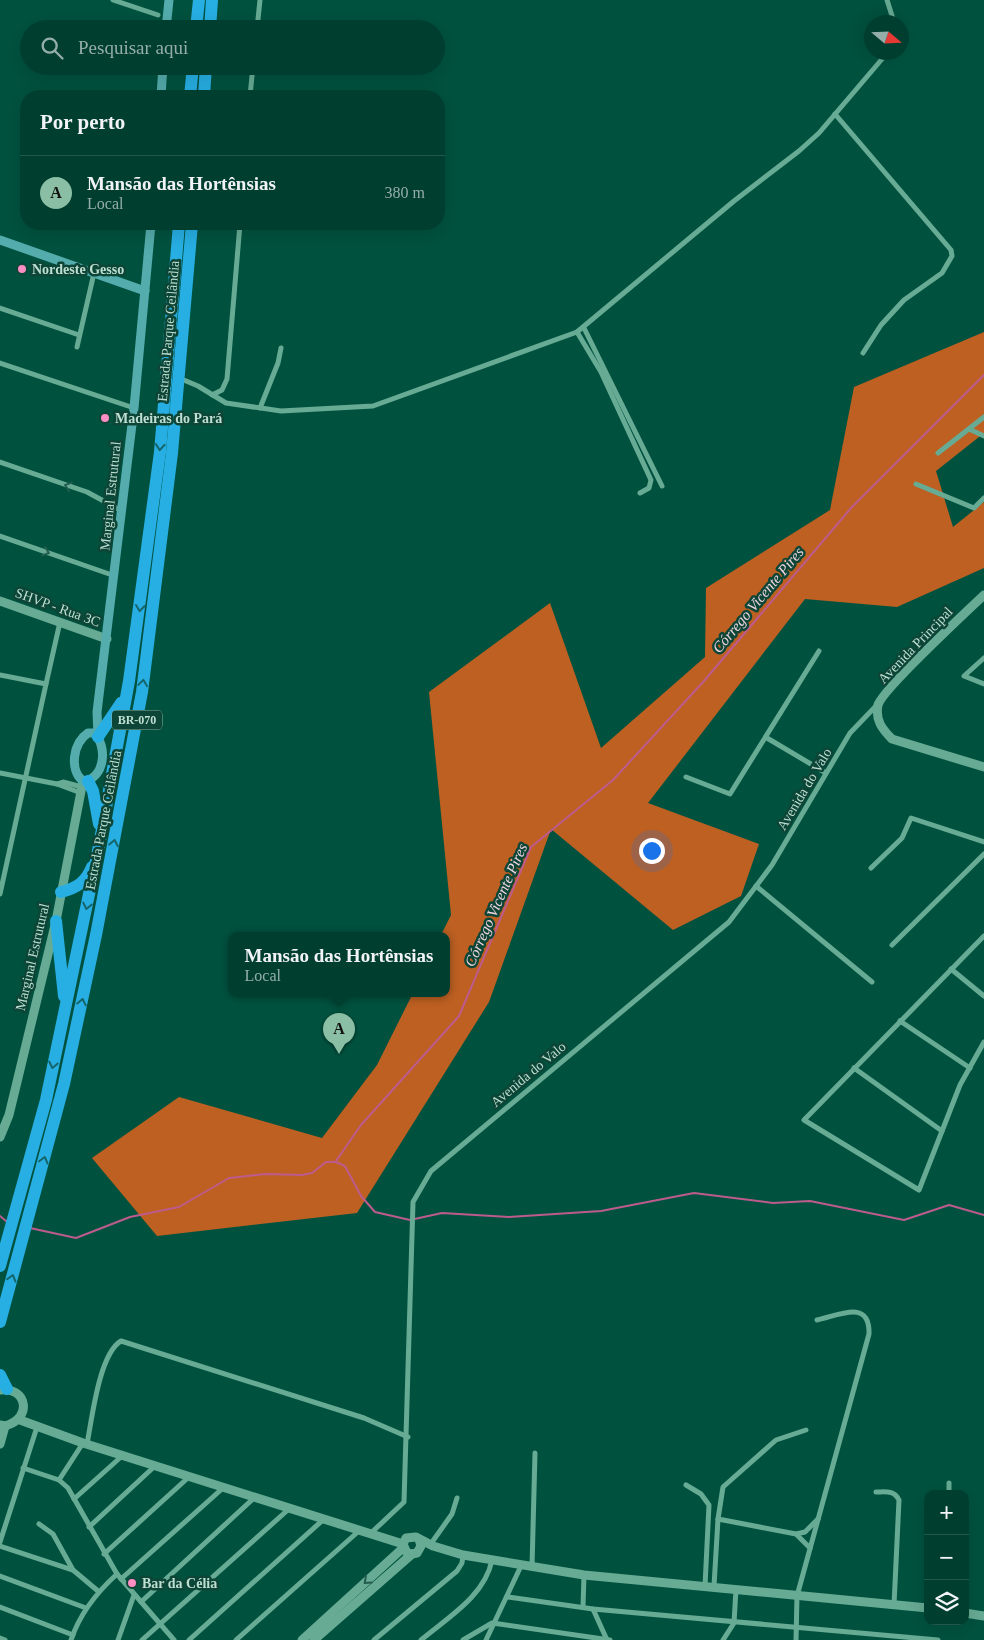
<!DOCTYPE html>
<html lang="pt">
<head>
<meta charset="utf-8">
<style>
	:root { --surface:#003e2f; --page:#0a4537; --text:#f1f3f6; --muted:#95aeaa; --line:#22574b; --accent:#8abfa5 }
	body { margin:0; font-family:"Times New Roman",serif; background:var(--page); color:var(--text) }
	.controls { position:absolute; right:15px; bottom:15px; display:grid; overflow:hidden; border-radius:10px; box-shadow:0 5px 20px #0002 }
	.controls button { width:45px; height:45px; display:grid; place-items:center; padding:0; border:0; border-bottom:1px solid var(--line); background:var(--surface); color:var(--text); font:25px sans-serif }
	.compass { position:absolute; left:864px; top:15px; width:45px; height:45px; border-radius:50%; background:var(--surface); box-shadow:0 5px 20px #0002; rotate:109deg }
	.you { position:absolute; left:651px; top:850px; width:18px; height:18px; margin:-12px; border:4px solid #fff; border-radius:50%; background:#1a73e8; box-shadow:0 0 0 8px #1a73e833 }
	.badge { display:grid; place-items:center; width:32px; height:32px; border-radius:50%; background:var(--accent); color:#111; font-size:16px; font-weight:700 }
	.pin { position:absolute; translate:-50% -41px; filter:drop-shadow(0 1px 2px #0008) }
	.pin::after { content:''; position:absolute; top:26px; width:18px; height:15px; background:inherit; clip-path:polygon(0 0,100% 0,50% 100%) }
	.popup { position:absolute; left:228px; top:932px; width:222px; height:65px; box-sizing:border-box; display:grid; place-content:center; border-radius:10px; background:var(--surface); filter:drop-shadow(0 1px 4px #0005); font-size:16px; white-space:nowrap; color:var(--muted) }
	.popup b { font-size:19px; color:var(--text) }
	.popup::after { content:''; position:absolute; left:50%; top:100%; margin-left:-10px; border:10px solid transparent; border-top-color:var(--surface) }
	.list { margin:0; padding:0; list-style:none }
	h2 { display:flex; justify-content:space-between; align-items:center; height:65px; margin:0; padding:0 20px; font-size:21px }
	h2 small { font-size:16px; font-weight:400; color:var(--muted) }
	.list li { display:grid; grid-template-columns:32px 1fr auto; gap:15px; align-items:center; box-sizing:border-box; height:75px; padding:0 20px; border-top:1px solid var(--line) }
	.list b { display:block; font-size:19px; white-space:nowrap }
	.list p { margin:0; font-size:16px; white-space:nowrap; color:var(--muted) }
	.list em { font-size:16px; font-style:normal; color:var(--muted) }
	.icon { flex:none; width:28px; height:28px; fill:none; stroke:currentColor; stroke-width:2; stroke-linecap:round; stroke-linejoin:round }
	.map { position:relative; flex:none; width:984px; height:1640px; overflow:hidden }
	.search { position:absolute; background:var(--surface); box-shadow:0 5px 20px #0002; left:20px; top:20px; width:425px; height:55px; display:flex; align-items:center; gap:12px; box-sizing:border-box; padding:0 18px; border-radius:28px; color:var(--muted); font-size:19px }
	.panel { position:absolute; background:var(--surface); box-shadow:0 5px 20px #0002; left:20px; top:90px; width:425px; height:140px; border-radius:20px }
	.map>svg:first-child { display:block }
	.forest { fill:#bd6022 }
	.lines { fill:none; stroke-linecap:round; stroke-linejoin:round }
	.stream { stroke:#bd5b8d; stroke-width:2 }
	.minor { stroke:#67ab94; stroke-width:5 }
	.tertiary { stroke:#67ab94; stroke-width:9 }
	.secondary { stroke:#54acac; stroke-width:9 }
	.motorway { stroke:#27afe3; stroke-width:12 }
	.oneway { stroke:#15656a }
	.oneway2 { stroke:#245e4e }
	.poi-dot { fill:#fb8fc4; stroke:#0d4536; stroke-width:2 }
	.labels { text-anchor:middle; stroke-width:5; stroke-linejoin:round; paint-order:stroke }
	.shield { fill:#0d4536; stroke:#89b1a3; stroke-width:1 }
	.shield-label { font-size:12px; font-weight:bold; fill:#bedfd2 }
	.poi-label { font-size:14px; font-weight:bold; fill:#bedfd2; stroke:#0d4536; text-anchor:start }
	.street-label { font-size:14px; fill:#bedfd2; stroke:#0d4536 }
	.water-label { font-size:15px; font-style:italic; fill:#f1d6e1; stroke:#0d4536 }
</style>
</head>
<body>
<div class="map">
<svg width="984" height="1640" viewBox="0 0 984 1640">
	<rect width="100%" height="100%" fill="#00523f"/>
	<!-- forest -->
	<path class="forest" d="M984 332V433L936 471 953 527 984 502V568L897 607 805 599 648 803 759 844 741 896 673 930 551 829 489 1002 357 1213 157 1236 92 1158 179 1097 322 1138 377 1065 413 993H446V935H441L451 915 429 692 550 603 601 748 705 657 706 588 830 510 854 387Z"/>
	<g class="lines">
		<!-- stream -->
		<g class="stream">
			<path d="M336 1161 361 1125 459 1016 531 847 613 780 704 681 851 508 984 375"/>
			<path d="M0 1216 6 1221"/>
			<path d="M30 1228 76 1238 130 1217 179 1207 229 1178 265 1174 302 1175 312 1173 326 1162H336L345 1166 361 1196 375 1212 410 1220 442 1213 509 1217 601 1211 694 1193 773 1203 810 1201 904 1220 949 1205 984 1215"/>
		</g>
		<!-- minor -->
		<g class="minor">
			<path d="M113 0 158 15"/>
			<path d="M887 0 894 22"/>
			<path d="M257 29 260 0"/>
			<path d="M250 96 253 66"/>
			<path d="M835 114 951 250 952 256 942 273 904 300 881 325 863 353"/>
			<path d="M0 308 79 335"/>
			<path d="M584 328 662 486"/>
			<path d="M577 332 601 372 651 480 649 488 640 493"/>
			<path d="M77 347 94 273"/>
			<path d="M0 363 134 408"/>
			<path d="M179 378 198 386 226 403 281 411 373 406 577 332 734 201 799 151 819 133 888 52"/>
			<path d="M212 395 222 390 227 379 240 224"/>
			<path d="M260 408 278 363 281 348"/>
			<path d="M969 429 984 436"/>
			<path d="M938 453 984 417"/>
			<path d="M0 462 87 492 122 511"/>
			<path d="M916 484 974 508 984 498"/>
			<path d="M0 536 115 576"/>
			<path d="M984 658 964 676 984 684"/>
			<path d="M0 675 46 684 0 894"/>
			<path d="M46 684 60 622"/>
			<path d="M767 738 826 773"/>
			<path d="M0 773 57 784 81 793"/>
			<path d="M686 777 730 794 819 651"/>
			<path d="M57 784 63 782 82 787"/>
			<path d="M871 868 902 838 911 818 984 842"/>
			<path d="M756 886 872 982"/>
			<path d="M984 936 804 1120 919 1190 960 1085 984 1042"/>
			<path d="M892 945 984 854"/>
			<path d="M951 969 984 996"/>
			<path d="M900 1021 970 1068"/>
			<path d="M854 1068 942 1131"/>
			<path d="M87 1444C92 1419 99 1354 121 1341L364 1418 408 1437"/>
			<path d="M23 1468 59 1480 68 1488 117 1574 174 1640"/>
			<path d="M59 1480 83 1443"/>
			<path d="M949 1483V1494"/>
			<path d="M686 1485 701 1494 709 1505 705 1586"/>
			<path d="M876 1492C886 1492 894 1490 899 1500L894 1605"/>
			<path d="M74 1499 122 1456"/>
			<path d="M718 1519 796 1534 810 1548"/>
			<path d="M39 1524 53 1534 73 1570"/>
			<path d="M89 1527 156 1465"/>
			<path d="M371 1533 404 1502 413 1202 431 1171 729 922 772 865 850 733 876 706"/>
			<path d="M796 1534 805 1532 818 1519"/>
			<path d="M0 1542 37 1427"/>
			<path d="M430 1545 452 1514 457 1498"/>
			<path d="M0 1546 73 1570 98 1591"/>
			<path d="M104 1554 190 1476"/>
			<path d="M532 1567 535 1453"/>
			<path d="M0 1576 86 1608"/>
			<path d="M121 1579 223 1488"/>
			<path d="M714 1586 718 1519 723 1487 776 1440 806 1430"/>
			<path d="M508 1597 593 1609 938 1640"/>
			<path d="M141 1602 255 1497"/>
			<path d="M0 1607 73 1635"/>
			<path d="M583 1607 584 1575"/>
			<path d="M593 1609 607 1640"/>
			<path d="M0 1638 5 1640"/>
			<path d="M71 1640C80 1613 96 1593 117 1574"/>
			<path d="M118 1640 134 1595"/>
			<path d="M142 1640 290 1508"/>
			<path d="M189 1640 324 1519"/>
			<path d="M236 1640 360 1530"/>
			<path d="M374 1640 457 1571 462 1563 463 1555"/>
			<path d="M421 1640C447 1618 485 1596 492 1560"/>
			<path d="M463 1640 492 1623 610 1640"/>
			<path d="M486 1640 521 1566"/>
			<path d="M723 1640 734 1623 736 1589"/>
			<path d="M796 1640 797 1596 869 1334C870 1299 840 1315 817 1320"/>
		</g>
		<!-- tertiary -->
		<g class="tertiary">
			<path d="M984 595C967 611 882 690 878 705 875 720 882 729 892 739L984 767"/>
			<path d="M0 601 107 639"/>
			<path d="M0 1137 9 1115 56 921 83 781"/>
			<path d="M0 1390C26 1386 34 1418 5 1426L0 1425"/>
			<path d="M20 1420 83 1443 403 1544"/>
			<path d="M0 1444 5 1426"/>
			<path d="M419 1539 421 1546 417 1553 412 1554 407 1553 403 1544 406 1538 416 1537 433 1546 463 1555 584 1575 928 1608"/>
			<path d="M965 1613 984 1616"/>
			<path d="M302 1640 403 1548"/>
			<path d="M314 1640 412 1554"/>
		</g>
		<!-- secondary -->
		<g class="secondary">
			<path d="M166 29 169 0"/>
			<path d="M161 96 163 66"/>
			<path d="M0 240 145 291"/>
			<path d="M88 733H94C108 746 105 779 83 781 69 770 73 743 88 733Z"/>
			<path d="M98 736 97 712 134 408 151 224"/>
		</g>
		<!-- motorway -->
		<g class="motorway">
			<path d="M196 29 199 0"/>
			<path d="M210 29 212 0"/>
			<path d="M190 96 193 66"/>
			<path d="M204 96 206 66"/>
			<path d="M98 737 121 703"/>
			<path d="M88 781 93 791 99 824"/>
			<path d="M61 892C77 888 86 882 92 867"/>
			<path d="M56 921 64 996"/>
			<path d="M0 1266 46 1100 98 851 129 681 160 452 179 224"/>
			<path d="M0 1322 64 1084 96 935 142 692 172 453 192 224"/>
			<path d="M0 1375 7 1389"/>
		</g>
	</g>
	<!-- one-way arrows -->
	<defs><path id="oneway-chevron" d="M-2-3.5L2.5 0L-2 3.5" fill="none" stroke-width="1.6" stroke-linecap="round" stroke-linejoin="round" transform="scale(1.25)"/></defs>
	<g class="oneway">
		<use href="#oneway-chevron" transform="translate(160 447) rotate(95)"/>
		<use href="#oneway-chevron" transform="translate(140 608) rotate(97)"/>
		<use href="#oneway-chevron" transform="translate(143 683) rotate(-82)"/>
		<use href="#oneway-chevron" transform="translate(114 843) rotate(-79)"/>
		<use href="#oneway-chevron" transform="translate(87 906) rotate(102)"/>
		<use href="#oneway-chevron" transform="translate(82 1002) rotate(-78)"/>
		<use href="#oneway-chevron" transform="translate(53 1065) rotate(102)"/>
		<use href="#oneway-chevron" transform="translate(44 1160) rotate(-75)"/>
		<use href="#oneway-chevron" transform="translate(12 1278) rotate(-74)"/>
	</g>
	<g class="oneway2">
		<use href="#oneway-chevron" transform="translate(68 486) rotate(-161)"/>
		<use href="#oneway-chevron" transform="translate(46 552) rotate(19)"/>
		<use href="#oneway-chevron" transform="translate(367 1581) rotate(138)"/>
	</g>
	<!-- markers -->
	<g class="poi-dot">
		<circle cx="22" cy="269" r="5"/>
		<circle cx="105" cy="418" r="5"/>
		<circle cx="132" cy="1583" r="5"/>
	</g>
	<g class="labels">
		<!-- shield labels -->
		<rect class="shield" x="112" y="710.5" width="50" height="19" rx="4"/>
		<g class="shield-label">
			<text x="137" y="724">BR-070</text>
		</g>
		<!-- poi labels -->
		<g class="poi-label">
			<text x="32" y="274">Nordeste Gesso</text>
			<text x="115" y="423">Madeiras do Pará</text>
			<text x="142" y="1588">Bar da Célia</text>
		</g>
		<!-- street labels -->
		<g class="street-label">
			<text transform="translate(168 331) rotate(-85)" y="5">Estrada Parque Ceilândia</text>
			<text transform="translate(110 496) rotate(-84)" y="5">Marginal Estrutural</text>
			<text transform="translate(58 607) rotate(20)" y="5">SHVP - Rua 3C</text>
			<text transform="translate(915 645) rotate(-46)" y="5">Avenida Principal</text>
			<text transform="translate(804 789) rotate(-59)" y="5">Avenida do Valo</text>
			<text transform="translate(103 820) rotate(-79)" y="5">Estrada Parque Ceilândia</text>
			<text transform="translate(32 957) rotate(-77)" y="5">Marginal Estrutural</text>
			<text transform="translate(528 1074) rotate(-40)" y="5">Avenida do Valo</text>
		</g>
		<!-- water labels -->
		<g class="water-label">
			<text transform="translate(758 600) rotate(-50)" y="5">Córrego Vicente Pires</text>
			<text transform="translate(496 905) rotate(-66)" y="5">Córrego Vicente Pires</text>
		</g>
	</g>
</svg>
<div class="controls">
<button>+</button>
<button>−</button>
<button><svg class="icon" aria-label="layers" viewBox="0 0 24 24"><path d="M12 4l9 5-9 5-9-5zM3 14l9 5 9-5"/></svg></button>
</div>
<svg class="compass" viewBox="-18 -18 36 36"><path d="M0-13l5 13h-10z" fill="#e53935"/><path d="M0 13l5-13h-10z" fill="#95aeaa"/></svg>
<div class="you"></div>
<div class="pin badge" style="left:339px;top:1054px">A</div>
<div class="popup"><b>Mansão das Hortênsias</b>Local</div>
<div class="search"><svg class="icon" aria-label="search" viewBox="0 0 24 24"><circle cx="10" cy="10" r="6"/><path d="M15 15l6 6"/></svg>Pesquisar aqui</div>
<section class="panel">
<h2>Por perto<small></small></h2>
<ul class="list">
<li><span class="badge">A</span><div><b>Mansão das Hortênsias</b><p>Local</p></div><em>380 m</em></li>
</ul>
</section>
</div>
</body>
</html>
